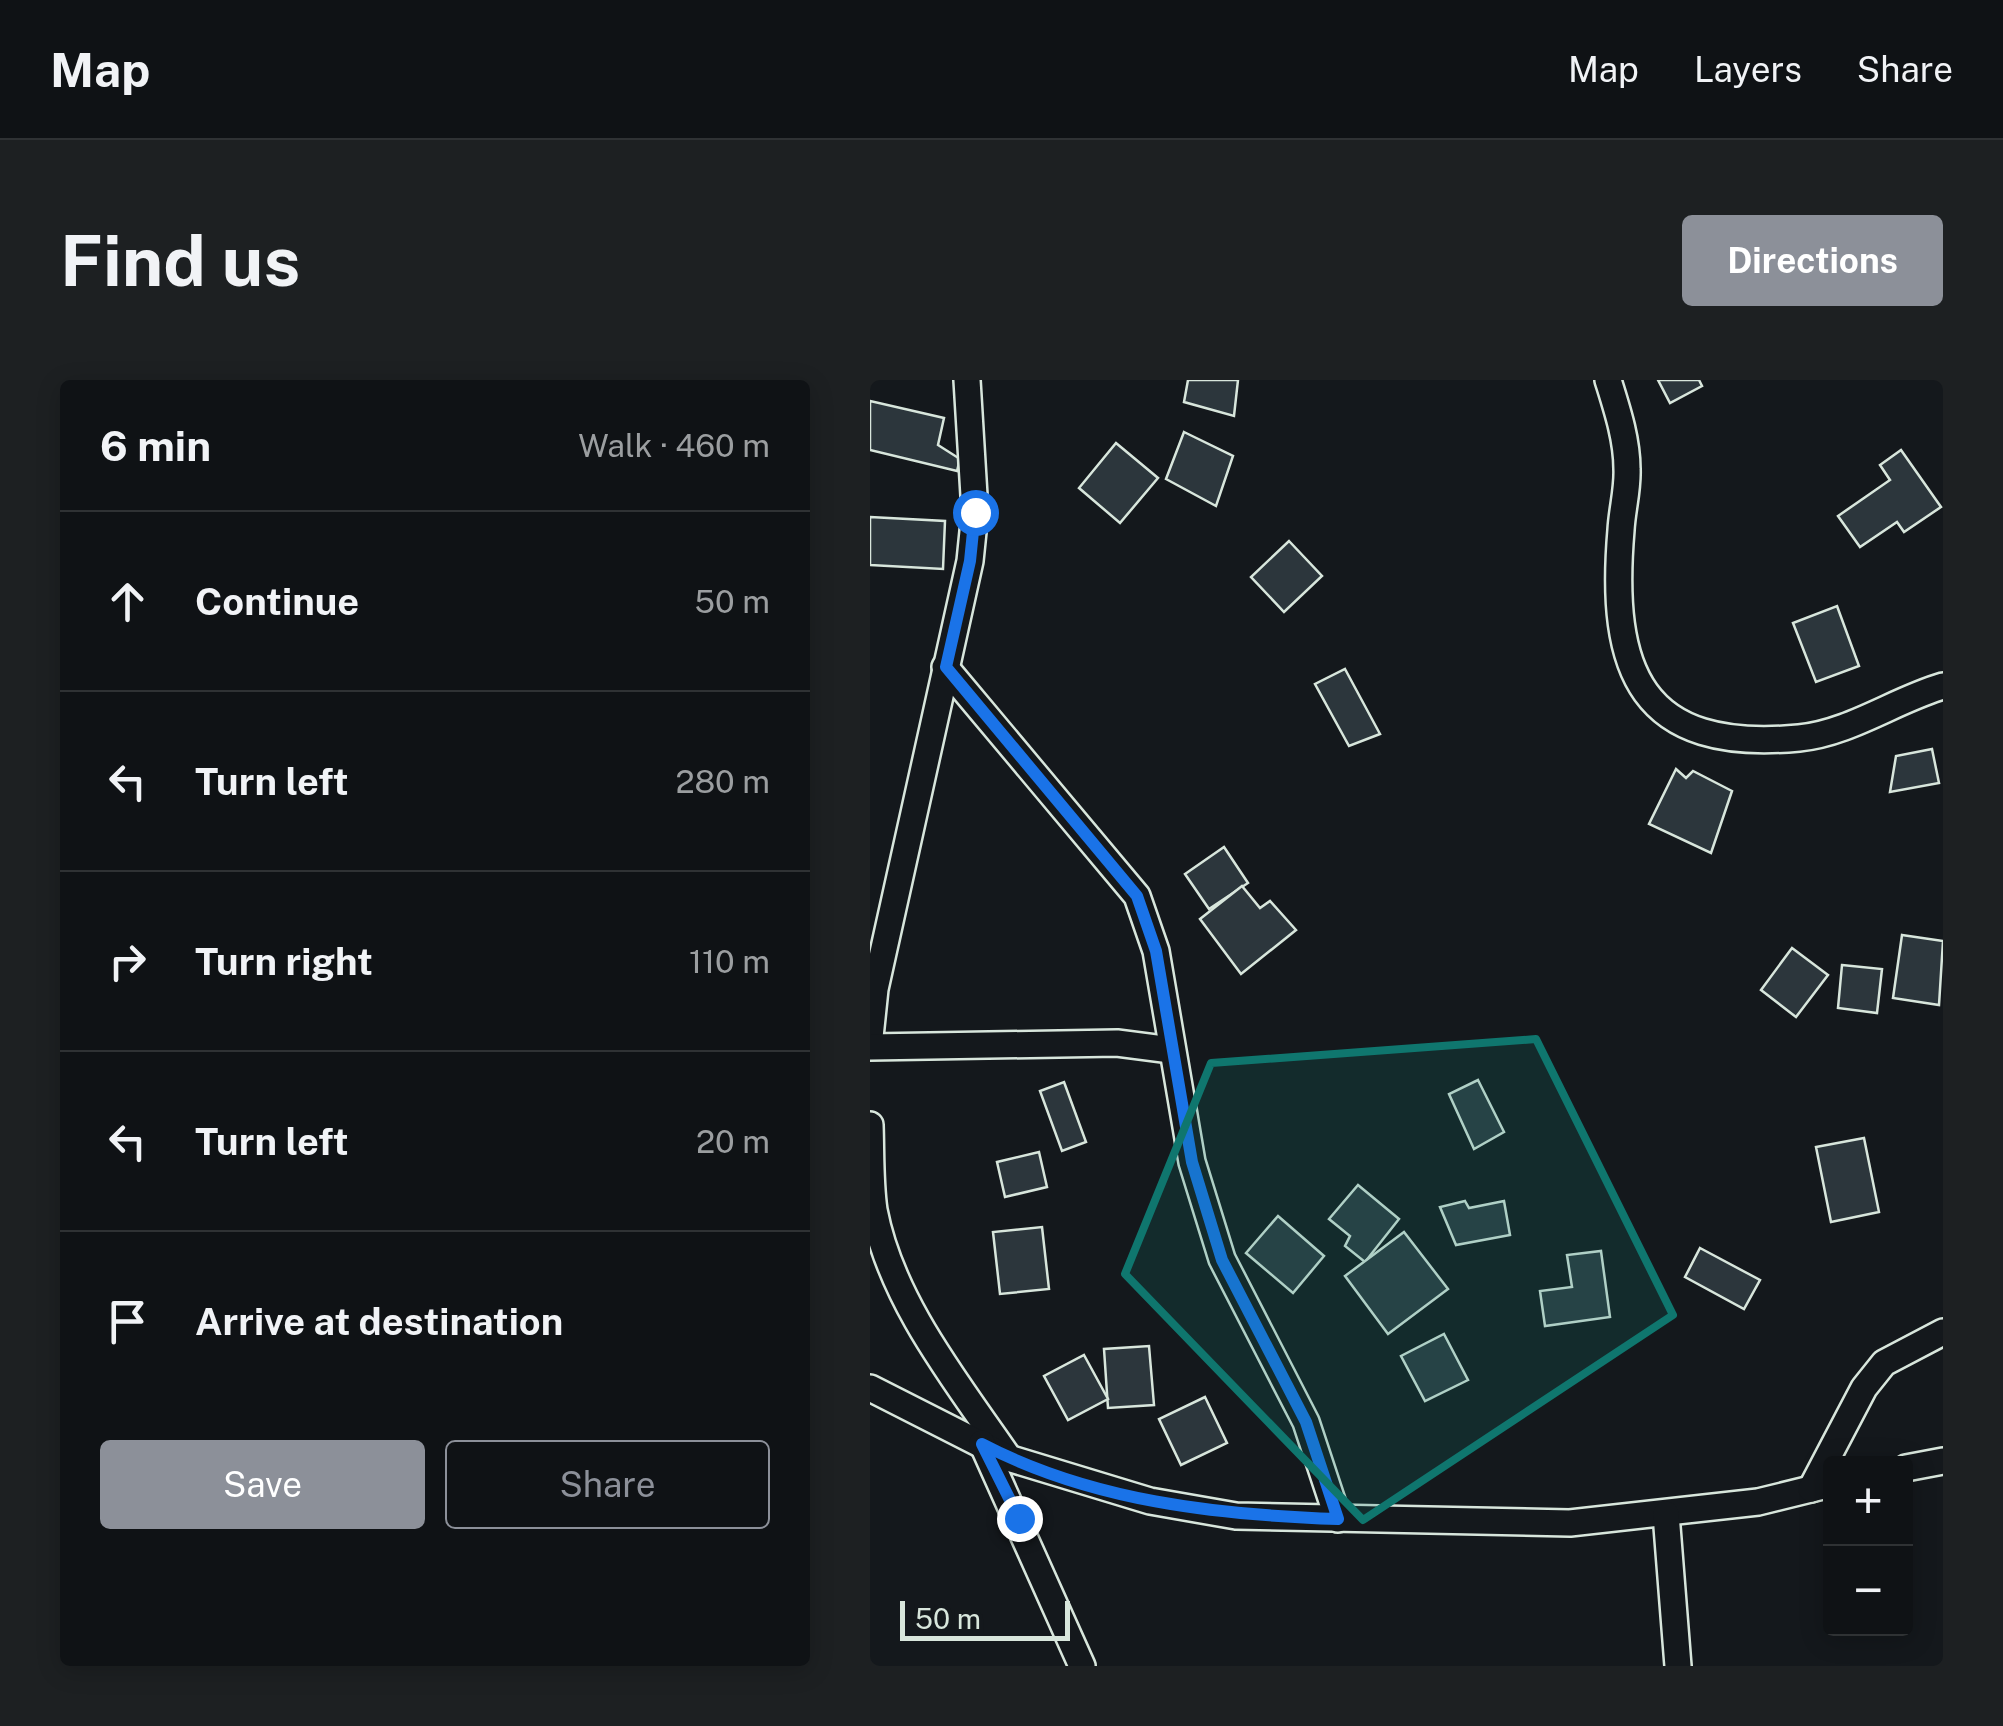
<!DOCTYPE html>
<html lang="en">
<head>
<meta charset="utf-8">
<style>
	:root { --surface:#0f1215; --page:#1d2022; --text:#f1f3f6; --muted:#9b9ea0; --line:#2f3234; --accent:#8c9099 }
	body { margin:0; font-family:"Public Sans",sans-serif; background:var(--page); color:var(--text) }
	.controls { position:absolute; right:30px; bottom:30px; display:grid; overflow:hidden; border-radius:10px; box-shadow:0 5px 25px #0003 }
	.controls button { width:90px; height:90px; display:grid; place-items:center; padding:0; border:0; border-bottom:2px solid var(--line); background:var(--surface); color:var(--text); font:50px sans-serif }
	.scale { position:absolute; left:30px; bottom:25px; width:170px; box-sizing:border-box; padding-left:10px; border:5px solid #d8e6dc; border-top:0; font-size:28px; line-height:35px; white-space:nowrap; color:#d8e6dc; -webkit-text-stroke:8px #14181c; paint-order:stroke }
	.stop { position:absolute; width:30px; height:30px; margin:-22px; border:8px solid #1a73e8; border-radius:50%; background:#fff }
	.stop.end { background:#1a73e8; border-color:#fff; box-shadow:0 2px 10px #0008 }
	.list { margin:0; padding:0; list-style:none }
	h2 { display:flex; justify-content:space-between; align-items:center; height:130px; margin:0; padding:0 40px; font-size:42px }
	h2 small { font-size:32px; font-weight:400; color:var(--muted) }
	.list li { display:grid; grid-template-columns:65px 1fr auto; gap:30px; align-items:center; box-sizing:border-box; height:180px; padding:0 40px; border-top:2px solid var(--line) }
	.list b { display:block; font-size:38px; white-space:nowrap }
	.list em { font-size:32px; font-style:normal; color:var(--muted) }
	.actions { display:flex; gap:20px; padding:30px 40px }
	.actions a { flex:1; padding:22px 0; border:2px solid var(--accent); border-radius:10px; text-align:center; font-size:35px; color:var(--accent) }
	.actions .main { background:var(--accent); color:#fff }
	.icon { flex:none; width:55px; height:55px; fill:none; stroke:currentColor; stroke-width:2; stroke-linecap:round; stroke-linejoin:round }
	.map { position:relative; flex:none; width:1073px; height:1286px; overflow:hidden; border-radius:10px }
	header { display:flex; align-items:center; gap:60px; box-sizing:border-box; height:140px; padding:0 50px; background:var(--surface); border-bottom:2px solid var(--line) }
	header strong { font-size:48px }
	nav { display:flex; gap:55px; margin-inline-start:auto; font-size:35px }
	.intro { display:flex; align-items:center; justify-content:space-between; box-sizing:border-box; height:240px; padding:0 60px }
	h1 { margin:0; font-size:70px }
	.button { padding:25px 45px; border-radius:10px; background:var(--accent); color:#fff; font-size:35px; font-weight:700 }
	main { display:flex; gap:60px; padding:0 60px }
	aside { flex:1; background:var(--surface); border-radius:10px; box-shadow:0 5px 25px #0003 }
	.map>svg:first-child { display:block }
	.building { fill:#2c363c; stroke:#d8e6dc; stroke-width:2.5 }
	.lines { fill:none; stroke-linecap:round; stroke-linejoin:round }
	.minor-casing { stroke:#d8e6dc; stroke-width:30 }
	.minor { stroke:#14181c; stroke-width:25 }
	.route { stroke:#1a73e8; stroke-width:12 }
	.marked { fill:#0f766e; fill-opacity:0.2; stroke:#0f766e; stroke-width:8; stroke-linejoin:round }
</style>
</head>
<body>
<header>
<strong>Map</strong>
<nav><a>Map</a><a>Layers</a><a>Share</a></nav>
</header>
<div class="intro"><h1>Find us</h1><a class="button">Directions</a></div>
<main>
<aside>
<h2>6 min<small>Walk · 460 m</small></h2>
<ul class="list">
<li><svg class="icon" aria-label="ahead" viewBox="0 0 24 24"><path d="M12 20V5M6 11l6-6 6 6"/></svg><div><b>Continue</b></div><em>50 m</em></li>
<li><svg class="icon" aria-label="left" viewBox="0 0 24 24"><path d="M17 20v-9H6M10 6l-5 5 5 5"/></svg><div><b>Turn left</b></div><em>280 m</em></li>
<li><svg class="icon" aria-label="right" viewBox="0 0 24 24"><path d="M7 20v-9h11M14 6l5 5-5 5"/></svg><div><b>Turn right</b></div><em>110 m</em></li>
<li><svg class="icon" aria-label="left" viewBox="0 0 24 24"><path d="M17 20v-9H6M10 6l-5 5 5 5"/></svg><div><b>Turn left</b></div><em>20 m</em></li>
<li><svg class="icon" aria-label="arrive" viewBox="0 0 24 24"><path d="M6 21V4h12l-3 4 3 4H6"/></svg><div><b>Arrive at destination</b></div></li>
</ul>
<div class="actions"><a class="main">Save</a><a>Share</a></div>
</aside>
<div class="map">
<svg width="1073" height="1286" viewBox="0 0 1073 1286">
	<rect width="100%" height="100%" fill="#14181c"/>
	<!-- building -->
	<g class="building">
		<path d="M318 0H368L364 36 314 22Z"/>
		<path d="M788 0H829L832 6 800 23Z"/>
		<path d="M0 21 74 38 68 65 90 79 87 91 0 70Z"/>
		<path d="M314 52 363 76 346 126 296 99Z"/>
		<path d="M246 63 288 98 250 143 209 108Z"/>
		<path d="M1031 70 1071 127 1034 152 1027 142 990 167 968 136 1020 100 1010 85Z"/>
		<path d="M0 137 75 141 73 189 0 185Z"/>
		<path d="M419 161 452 196 414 232 381 197Z"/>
		<path d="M967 226 989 286 946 302 923 243Z"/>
		<path d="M475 289 510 354 479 366 445 304Z"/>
		<path d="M1062 369 1069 403 1020 412 1026 376Z"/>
		<path d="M806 389 816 398 823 391 862 411 841 473 779 444Z"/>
		<path d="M354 467 378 503 339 529 315 494Z"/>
		<path d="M372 506 390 528 400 521 426 550 371 594 330 539Z"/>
		<path d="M1032 555 1073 561 1069 625 1023 618Z"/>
		<path d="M922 568 958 595 926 637 891 610Z"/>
		<path d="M972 585 1012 589 1007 633 968 628Z"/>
		<path d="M608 700 634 752 604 769 579 714Z"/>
		<path d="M194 702 216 762 192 771 170 711Z"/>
		<path d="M994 758 1009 832 961 842 946 767Z"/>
		<path d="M169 772 177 807 135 817 127 782Z"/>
		<path d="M488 805 529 839 495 882 475 866 480 856 459 839Z"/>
		<path d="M595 821 599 828 634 821 640 855 586 865 570 827Z"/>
		<path d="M408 836 454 876 423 913 376 873Z"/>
		<path d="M172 847 179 909 130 914 123 852Z"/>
		<path d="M534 852 578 909 518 954 475 896Z"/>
		<path d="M830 868 890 900 874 929 815 897Z"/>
		<path d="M731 871 740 937 675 946 670 911 702 907 697 875Z"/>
		<path d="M574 954 598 1000 555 1021 531 976Z"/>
		<path d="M279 966 284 1025 238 1028 234 969Z"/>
		<path d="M214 975 238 1019 198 1040 174 996Z"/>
		<path d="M335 1017 357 1063 311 1085 289 1039Z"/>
	</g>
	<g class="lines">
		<!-- minor casing -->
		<g class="minor-casing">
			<g id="minor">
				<path d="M738 0C747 29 757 59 757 89 758 109 752 130 751 150 739 291 770 373 929 358 980 353 1025 320 1073 306"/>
				<path d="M75 287 267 516 286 571 322 782 352 879 436 1042 468 1139"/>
				<path d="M0 657 5 609 100 181 105 132 97 0"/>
				<path d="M0 667 247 663 301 670"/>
				<path d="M0 745C1 772 0 803 4 830 21 920 85 1000 136 1074"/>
				<path d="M0 1008 138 1078 280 1121 366 1136 700 1143 888 1122 961 1104"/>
				<path d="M112 1063 212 1286"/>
				<path d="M1036 1088 1073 1081"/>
				<path d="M941 1109 994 1008 1014 983 1073 952"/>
				<path d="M796 1134 808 1286"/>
			</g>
		</g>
		<!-- minor -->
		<use href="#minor" class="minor"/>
	</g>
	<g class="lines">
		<!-- route -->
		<path class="route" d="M105 132 100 181 76 287 267 516 286 571 322 782 352 880 436 1042 468 1139C347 1135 221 1121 112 1064L149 1138"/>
	</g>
	<!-- marked area -->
	<path class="marked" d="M666 659 803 935 493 1140 255 894 341 683Z"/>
</svg>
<div class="controls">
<button>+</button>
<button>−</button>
</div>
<div class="scale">50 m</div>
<div class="stop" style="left:105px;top:132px"></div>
<div class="stop end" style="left:149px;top:1138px"></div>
</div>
</main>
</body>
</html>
